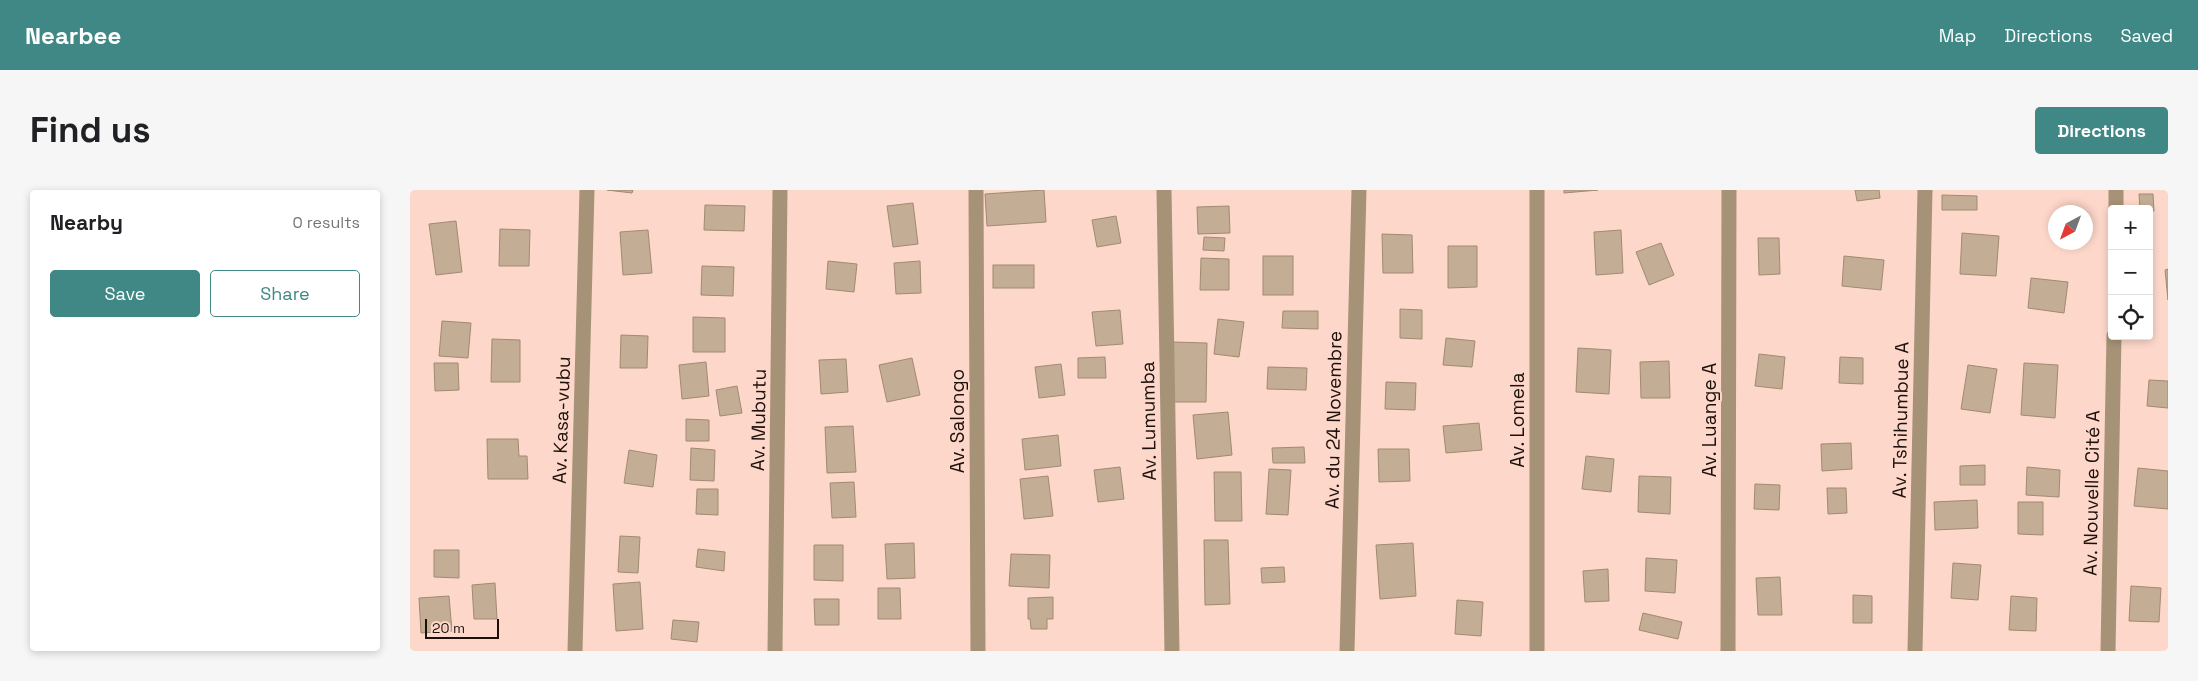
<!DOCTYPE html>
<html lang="en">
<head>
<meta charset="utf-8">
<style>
	:root { --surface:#fff; --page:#f6f6f6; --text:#202124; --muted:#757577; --line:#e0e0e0; --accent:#408885 }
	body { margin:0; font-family:"Space Grotesk",sans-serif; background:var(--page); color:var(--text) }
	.controls { position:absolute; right:15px; top:15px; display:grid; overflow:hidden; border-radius:5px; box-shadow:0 2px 8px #0003 }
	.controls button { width:45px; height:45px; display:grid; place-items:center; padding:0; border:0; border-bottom:1px solid var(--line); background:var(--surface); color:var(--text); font:25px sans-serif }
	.compass { position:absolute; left:1638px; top:15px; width:45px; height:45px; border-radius:50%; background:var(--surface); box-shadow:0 2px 8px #0003; rotate:221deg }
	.scale { position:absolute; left:15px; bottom:12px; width:74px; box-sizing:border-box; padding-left:5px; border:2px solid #1c100b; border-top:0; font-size:14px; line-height:18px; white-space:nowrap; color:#1c100b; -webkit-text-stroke:4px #fdd7ca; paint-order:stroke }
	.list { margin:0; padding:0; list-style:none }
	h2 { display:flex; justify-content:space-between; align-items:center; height:65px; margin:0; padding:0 20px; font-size:21px }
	h2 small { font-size:16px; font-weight:400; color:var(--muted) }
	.actions { display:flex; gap:10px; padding:15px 20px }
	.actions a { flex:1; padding:11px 0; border:1px solid var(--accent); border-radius:5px; text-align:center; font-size:18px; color:var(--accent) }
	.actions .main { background:var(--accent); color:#fff }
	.icon { flex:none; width:28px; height:28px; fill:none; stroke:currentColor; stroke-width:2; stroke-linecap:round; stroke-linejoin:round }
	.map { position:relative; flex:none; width:1758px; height:461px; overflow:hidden; border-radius:5px }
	header { display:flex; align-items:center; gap:30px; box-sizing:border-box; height:70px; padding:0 25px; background:var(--accent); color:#fff }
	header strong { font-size:24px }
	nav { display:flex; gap:28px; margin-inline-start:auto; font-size:18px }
	.intro { display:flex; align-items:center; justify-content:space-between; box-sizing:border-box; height:120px; padding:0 30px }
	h1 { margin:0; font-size:35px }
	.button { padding:12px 22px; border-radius:5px; background:var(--accent); color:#fff; font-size:18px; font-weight:700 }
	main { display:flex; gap:30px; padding:0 30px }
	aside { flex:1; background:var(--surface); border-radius:5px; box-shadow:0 2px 8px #0003 }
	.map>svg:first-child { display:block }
	.building { fill:#c3ad95; stroke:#a28a71 }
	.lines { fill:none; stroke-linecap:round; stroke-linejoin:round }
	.minor { stroke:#a69276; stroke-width:15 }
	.labels { text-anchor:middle; stroke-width:4; stroke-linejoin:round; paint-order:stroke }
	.street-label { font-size:19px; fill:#1c100b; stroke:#fdd7ca }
</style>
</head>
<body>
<header>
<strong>Nearbee</strong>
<nav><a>Map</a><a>Directions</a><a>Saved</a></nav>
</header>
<div class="intro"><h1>Find us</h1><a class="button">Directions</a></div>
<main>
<aside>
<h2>Nearby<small>0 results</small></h2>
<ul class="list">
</ul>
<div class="actions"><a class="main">Save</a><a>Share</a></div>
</aside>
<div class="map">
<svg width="1758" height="461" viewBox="0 0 1758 461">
	<rect width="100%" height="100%" fill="#fdd7ca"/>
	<!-- building -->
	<g class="building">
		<path d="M197 0H223L222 3Z"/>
		<path d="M634 0 636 32 577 36 575 4Z"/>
		<path d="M1154 0H1188L1154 3Z"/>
		<path d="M1445 0H1469L1470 8 1447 11Z"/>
		<path d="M1729 4H1743L1744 21 1730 19Z"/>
		<path d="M1532 5 1567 6V20H1532Z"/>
		<path d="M503 13 508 54 483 57 477 16Z"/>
		<path d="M295 15 335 16 334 41 294 40Z"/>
		<path d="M819 16 820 43 788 44 787 17Z"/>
		<path d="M706 26 711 53 687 57 682 30Z"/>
		<path d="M46 31 52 82 26 85 19 34Z"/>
		<path d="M90 39 120 40 119 76H89Z"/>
		<path d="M238 40 242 83 213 85 210 42Z"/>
		<path d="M1211 40 1213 83 1186 85 1184 42Z"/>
		<path d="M1552 43 1589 46 1586 86 1550 84Z"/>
		<path d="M972 44 1002 45 1003 83H973Z"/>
		<path d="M794 47 815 48 814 61 793 60Z"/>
		<path d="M1348 48H1369L1370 84 1349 85Z"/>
		<path d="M1251 53 1264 85 1239 95 1226 62Z"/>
		<path d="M1038 56H1067V97L1038 98Z"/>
		<rect x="853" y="66" width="30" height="39"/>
		<path d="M1434 66 1474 70 1471 100 1432 96Z"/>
		<path d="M791 68 819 69V100H790Z"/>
		<path d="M418 71 447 74 444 102 416 99Z"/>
		<path d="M510 71 511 103 486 104 484 73Z"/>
		<rect x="583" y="75" width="41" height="23"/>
		<path d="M292 76 324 77 323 106 291 105Z"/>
		<path d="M1758 79V110L1755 80Z"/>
		<path d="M1621 88 1658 92 1654 123 1618 118Z"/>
		<path d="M990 119 1012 120V149L990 148Z"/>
		<path d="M710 120 713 154 686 156 682 122Z"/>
		<path d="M873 121H908V139L872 138Z"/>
		<path d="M283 127 315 128V162H283Z"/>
		<path d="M808 129 834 132 829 167 804 164Z"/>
		<path d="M32 131 61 133 58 168 29 166Z"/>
		<path d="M211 145 238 146 237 178H210Z"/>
		<path d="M1036 148 1065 151 1062 177 1033 175Z"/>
		<path d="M82 149 110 150V192H81Z"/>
		<path d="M763 152 797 153 796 212H762Z"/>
		<path d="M1168 158 1201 160 1199 204 1166 202Z"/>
		<path d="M1349 164 1375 167 1372 199 1345 196Z"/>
		<path d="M695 167 696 188H668V168Z"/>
		<path d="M1430 167 1453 168V194L1429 193Z"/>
		<path d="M502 168 510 205 477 212 469 175Z"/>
		<path d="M436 169 438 202 411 204 409 170Z"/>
		<path d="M1259 171 1260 208H1231L1230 172Z"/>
		<path d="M296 172 299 206 272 209 269 175Z"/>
		<path d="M24 173H48L49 200 25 201Z"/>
		<path d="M1614 173 1648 175 1645 228 1611 225Z"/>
		<path d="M651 174 655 205 629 208 625 177Z"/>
		<path d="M1558 175 1587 179 1580 223 1551 219Z"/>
		<path d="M858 177 897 178 896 200 857 199Z"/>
		<path d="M1739 190 1758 191V218L1737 216Z"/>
		<path d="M976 192 1006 193 1005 220 975 219Z"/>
		<path d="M327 196 332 223 310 226 306 200Z"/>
		<path d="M818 222 822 265 787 269 783 225Z"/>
		<path d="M276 229 299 230V251H276Z"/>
		<path d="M1069 233 1072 260 1036 263 1033 236Z"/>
		<path d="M443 236 446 282 417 283 415 237Z"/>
		<path d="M648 245 651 276 615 280 612 249Z"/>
		<path d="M77 249H108L109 266H117L118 289H78Z"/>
		<path d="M1441 253 1442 279 1412 281 1411 254Z"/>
		<path d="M894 257 895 273H863L862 258Z"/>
		<path d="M281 258 305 260 304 291 280 290Z"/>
		<path d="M968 259H999L1000 291 969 292Z"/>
		<path d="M219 260 247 265 243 297 214 293Z"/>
		<path d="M1176 266 1204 269 1201 302 1172 299Z"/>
		<path d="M1575 275V295H1550V276Z"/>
		<path d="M710 277 714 309 688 312 684 280Z"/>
		<path d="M1617 277 1650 280 1649 307 1616 305Z"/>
		<path d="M1728 278 1758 281V319L1724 316Z"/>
		<path d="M859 279 881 280 878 325 856 324Z"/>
		<path d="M804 282H831L832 331H805Z"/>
		<path d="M638 286 643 326 614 329 610 289Z"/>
		<path d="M1229 286 1261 287 1260 324 1228 322Z"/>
		<path d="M444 292 446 327 422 328 420 293Z"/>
		<path d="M1345 294 1370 295 1369 320 1344 319Z"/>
		<path d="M1417 298H1436L1437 323 1418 324Z"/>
		<path d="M287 299H308V325L286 324Z"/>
		<path d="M1567 310 1568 338 1525 340 1524 312Z"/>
		<path d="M1608 312H1633V345L1608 344Z"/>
		<path d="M210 346 230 347 228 383 208 382Z"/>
		<path d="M794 350H818L820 414 795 415Z"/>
		<path d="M504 353 505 388 477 389 475 354Z"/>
		<path d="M1003 353 1006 406 970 409 966 355Z"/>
		<path d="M404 355H433V391L404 390Z"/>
		<path d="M288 359 315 362 314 381 286 377Z"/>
		<path d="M24 360H49V388L24 387Z"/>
		<path d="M601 364 640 365 639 398 599 396Z"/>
		<path d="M1236 368 1267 370 1265 403 1235 401Z"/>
		<path d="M1543 373 1571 375 1568 410 1541 408Z"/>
		<path d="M874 377 875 392 852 393 851 378Z"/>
		<path d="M1198 379 1199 411 1175 412 1173 381Z"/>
		<path d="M1370 387 1372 425H1348L1346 388Z"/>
		<path d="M230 392 233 439 206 441 203 394Z"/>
		<path d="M85 393 87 429H64L62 395Z"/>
		<path d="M1721 396 1751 398 1749 432 1719 431Z"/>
		<path d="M468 398H490L491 429H468Z"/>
		<path d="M1443 405 1462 406V433H1443Z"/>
		<path d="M39 406 42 441 11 443 9 408Z"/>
		<path d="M1601 406 1627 408 1626 441 1599 440Z"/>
		<path d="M643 407V429H637V439H621L620 429H618V408Z"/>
		<path d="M404 409H429V435H405Z"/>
		<path d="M1047 410 1073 412 1071 446 1045 444Z"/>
		<path d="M1233 423 1272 432 1268 449 1229 440Z"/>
		<path d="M263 430 289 432 287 452 261 449Z"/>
	</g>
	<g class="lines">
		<!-- minor -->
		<g class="minor">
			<path d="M566 0 568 461"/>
			<path d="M754 0 762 461"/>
			<path d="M1706 19V0"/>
			<path d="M165 461 177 0"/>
			<path d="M365 461 370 0"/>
			<path d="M937 461 949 0"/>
			<path d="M1127 461V0"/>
			<path d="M1318 461 1319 0"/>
			<path d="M1505 461 1515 0"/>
			<path d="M1698 461 1704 146"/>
		</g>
	</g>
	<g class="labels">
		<!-- street labels -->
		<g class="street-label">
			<text transform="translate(151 230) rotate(-88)" y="7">Av. Kasa-vubu</text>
			<text transform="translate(348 230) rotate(-89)" y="7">Av. Mubutu</text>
			<text transform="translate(923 230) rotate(-89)" y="7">Av. du 24 Novembre</text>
			<text transform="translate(1107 230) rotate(-90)" y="7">Av. Lomela</text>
			<text transform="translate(1299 230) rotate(-90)" y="7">Av. Luange A</text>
			<text transform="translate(1490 230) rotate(-89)" y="7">Av. Tshihumbue A</text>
			<text transform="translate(547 231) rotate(-90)" y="7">Av. Salongo</text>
			<text transform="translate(738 231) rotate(-91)" y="7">Av. Lumumba</text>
			<text transform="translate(1681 303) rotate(-89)" y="7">Av. Nouvelle Cité A</text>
		</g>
	</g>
</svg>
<div class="controls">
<button>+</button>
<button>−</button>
<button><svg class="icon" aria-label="locate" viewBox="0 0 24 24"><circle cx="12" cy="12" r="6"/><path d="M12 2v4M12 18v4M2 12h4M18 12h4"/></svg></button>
</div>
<svg class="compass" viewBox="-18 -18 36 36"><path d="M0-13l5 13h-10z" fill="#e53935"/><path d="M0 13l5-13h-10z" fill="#757577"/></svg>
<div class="scale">20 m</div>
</div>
</main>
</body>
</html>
